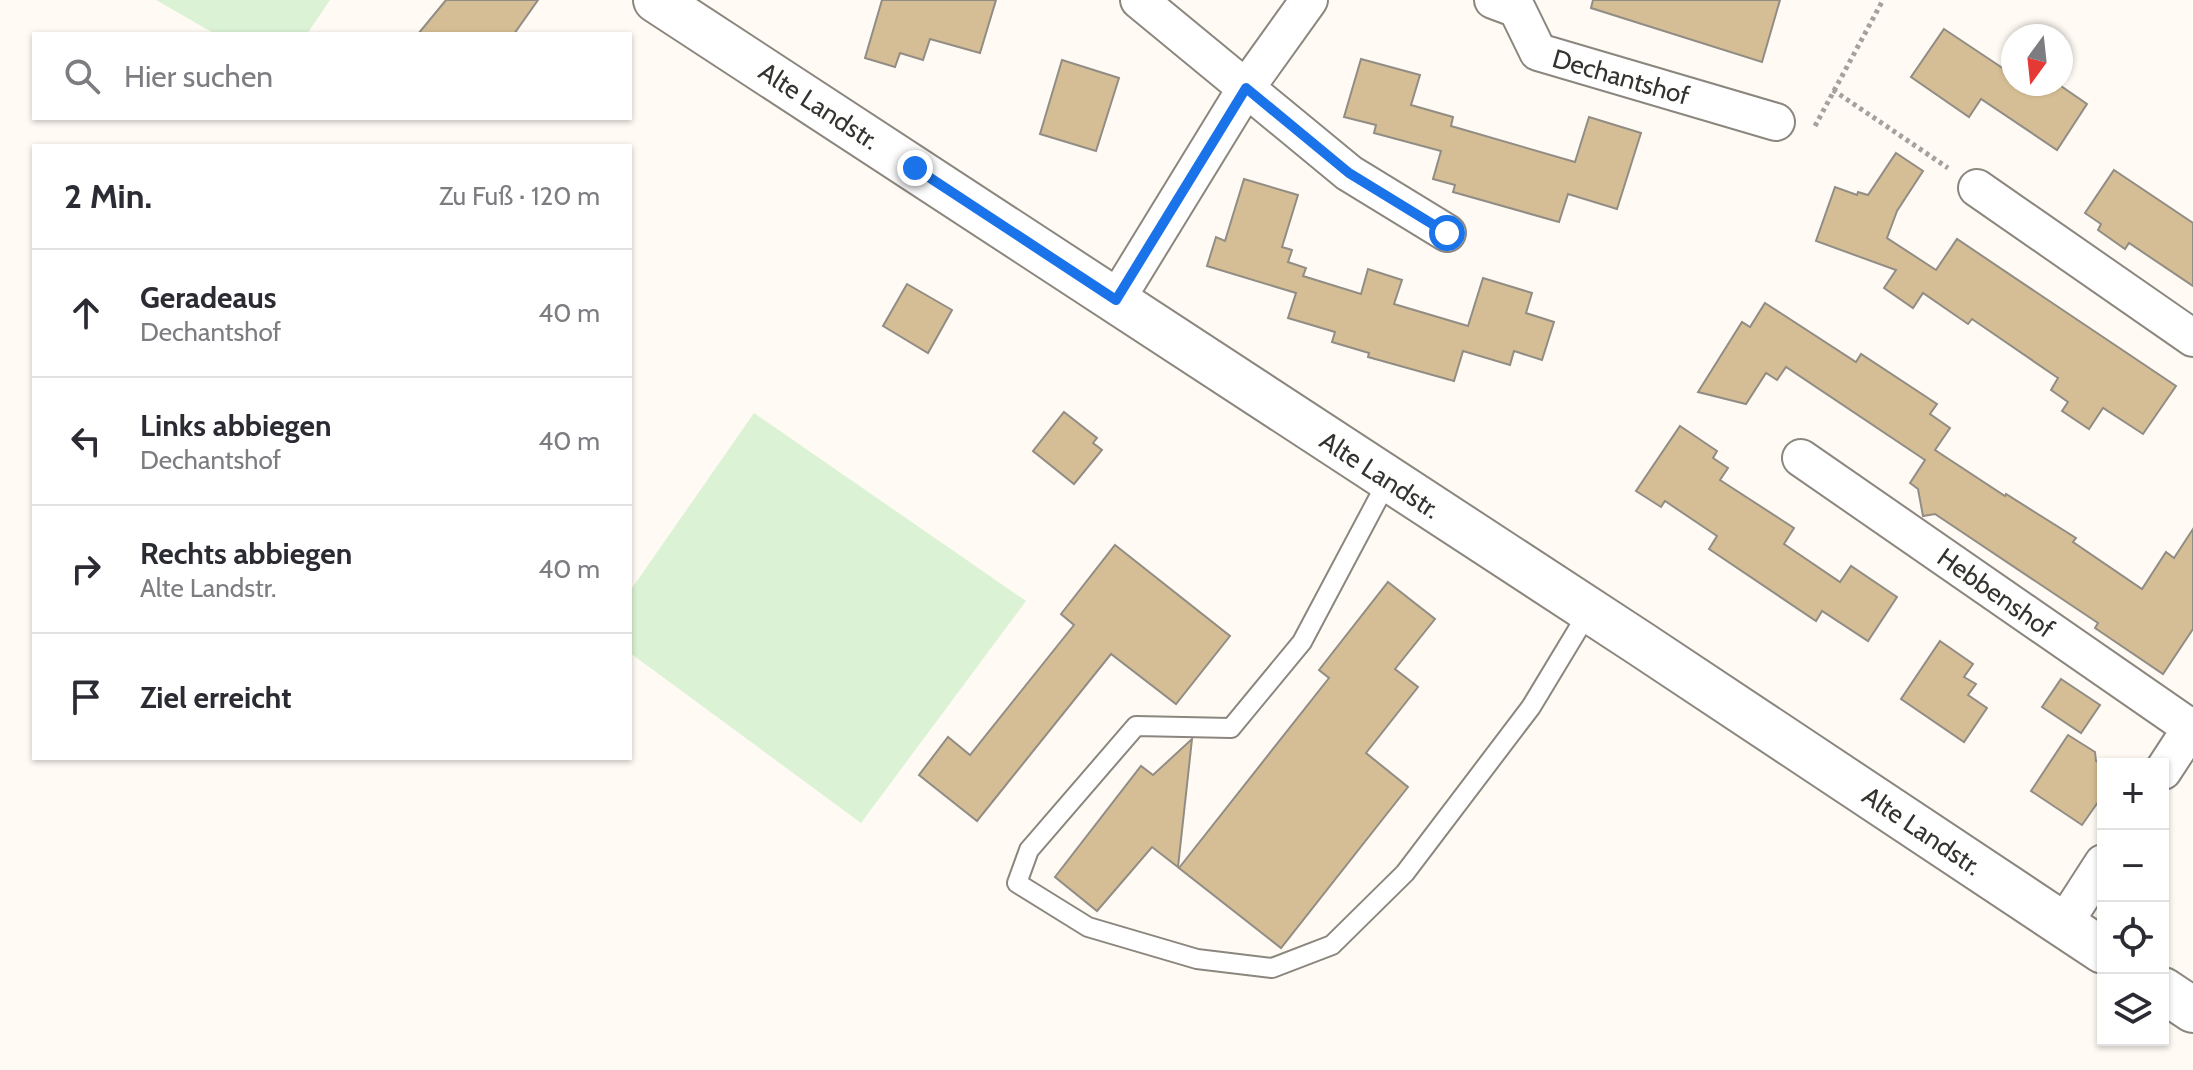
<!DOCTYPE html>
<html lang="de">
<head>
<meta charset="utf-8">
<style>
	:root { --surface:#fff; --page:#f2f2f3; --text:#2b2b33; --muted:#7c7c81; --line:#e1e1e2 }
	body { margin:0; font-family:Cabin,sans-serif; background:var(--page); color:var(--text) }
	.controls { position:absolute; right:24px; bottom:24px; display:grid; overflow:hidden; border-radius:0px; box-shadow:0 2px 6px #0004 }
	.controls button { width:72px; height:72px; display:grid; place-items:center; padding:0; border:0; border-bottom:2px solid var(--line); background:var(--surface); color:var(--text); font:40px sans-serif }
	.compass { position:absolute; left:2001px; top:24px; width:72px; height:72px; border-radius:50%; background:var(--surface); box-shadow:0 2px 6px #0004; rotate:195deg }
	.stop { position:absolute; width:24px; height:24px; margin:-18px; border:6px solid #1a73e8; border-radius:50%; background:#fff }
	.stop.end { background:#1a73e8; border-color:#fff; box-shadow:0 2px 8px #0008 }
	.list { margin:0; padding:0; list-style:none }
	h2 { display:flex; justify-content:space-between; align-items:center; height:104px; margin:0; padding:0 32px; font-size:34px }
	h2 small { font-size:26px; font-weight:400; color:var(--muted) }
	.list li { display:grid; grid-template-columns:52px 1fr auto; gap:24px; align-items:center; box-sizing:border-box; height:128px; padding:0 32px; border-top:2px solid var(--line) }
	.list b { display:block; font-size:30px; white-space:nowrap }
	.list p { margin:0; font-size:26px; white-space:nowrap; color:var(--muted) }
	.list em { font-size:26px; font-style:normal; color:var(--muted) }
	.icon { flex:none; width:44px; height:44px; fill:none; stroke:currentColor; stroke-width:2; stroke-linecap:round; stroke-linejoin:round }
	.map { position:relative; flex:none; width:2193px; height:1070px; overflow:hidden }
	.search { position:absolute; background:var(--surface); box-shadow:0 2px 6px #0004; left:32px; top:32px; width:600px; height:88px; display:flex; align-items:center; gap:20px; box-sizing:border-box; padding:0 28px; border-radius:0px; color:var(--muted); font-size:30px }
	.panel { position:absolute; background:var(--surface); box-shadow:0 2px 6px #0004; left:32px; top:144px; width:600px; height:616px; border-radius:0px }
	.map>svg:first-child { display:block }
	.green { fill:#dbf2d4 }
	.building { fill:#d5be95; stroke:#918d85; stroke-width:2 }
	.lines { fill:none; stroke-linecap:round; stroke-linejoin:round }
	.service-casing { stroke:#8b867e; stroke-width:22 }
	.minor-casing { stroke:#8b867e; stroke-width:40 }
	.tertiary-casing { stroke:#8b867e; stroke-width:48 }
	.path { stroke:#a4a29c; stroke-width:5; stroke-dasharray:4 4; stroke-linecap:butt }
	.service { stroke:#fff; stroke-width:18 }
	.minor { stroke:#fff; stroke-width:36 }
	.tertiary { stroke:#fff; stroke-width:44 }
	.route { stroke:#1a73e8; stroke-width:10 }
	.labels { text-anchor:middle; stroke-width:6; stroke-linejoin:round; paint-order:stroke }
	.street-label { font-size:26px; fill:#34332f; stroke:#fff }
</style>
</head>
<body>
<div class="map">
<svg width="2193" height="1070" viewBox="0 0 2193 1070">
	<rect width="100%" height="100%" fill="#fffbf4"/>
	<!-- green -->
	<g class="green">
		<path d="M156 0H330L307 34H215Z"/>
		<path d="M754 413 1026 601 861 823 630 653V591Z"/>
	</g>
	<!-- building -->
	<g class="building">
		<path d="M446 0H538L514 34H418Z"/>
		<path d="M882 0H996L980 53 930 39 923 60 900 53 895 67 865 58Z"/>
		<path d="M1593 0H1780L1762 62 1591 8Z"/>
		<path d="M1944 29 2013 75V84H2058L2087 104 2057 150 1981 99 1969 117 1911 77Z"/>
		<path d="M1361 59 1420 75 1411 105 1453 117 1451 126 1575 162 1589 117 1641 133 1617 209 1568 194 1559 222 1453 192 1455 185 1433 179 1441 151 1374 133 1376 125 1344 117Z"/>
		<path d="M1062 60 1119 78 1096 151 1040 134Z"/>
		<path d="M1896 153 1923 171 1897 211 1887 238 1936 270 1957 239 2176 386 2143 434 2103 408 2089 429 2062 411 2068 402 2051 390 2058 378 1972 319 1968 324 1923 293 1913 308 1884 288 1896 270 1816 241 1835 187 1857 195 1858 192 1868 195Z"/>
		<path d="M2114 170 2193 223V286L2129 243 2125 249 2098 230 2101 224 2085 213Z"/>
		<path d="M1244 179 1298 195 1282 247 1292 250 1288 262 1306 268 1303 276 1361 294 1368 269 1402 280 1394 304 1468 326 1483 278 1532 293 1526 313 1554 322 1542 360 1514 351 1510 365 1463 351 1454 381 1368 357 1369 353 1332 342 1335 332 1288 318 1296 293 1207 266 1216 237 1225 241Z"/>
		<path d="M907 284 952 310 928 353 883 326Z"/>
		<path d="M1765 303 1856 362 1861 354 1937 404 1930 414 1950 428 1935 450 2005 496 2006 494 2076 538 2073 542 2142 589 2166 552 2174 558 2193 529V629L2163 674 2095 628 2098 623 1935 514 1923 516 1918 489 1910 483 1925 460 1786 367 1777 380 1766 373 1746 404 1698 392 1742 322 1750 327Z"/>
		<path d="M1064 412 1097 438 1093 443 1102 450 1074 484 1033 451Z"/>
		<path d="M1680 426 1717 451 1713 458 1728 468 1720 480 1794 528 1784 544 1840 582 1851 566 1897 597 1868 641 1822 611 1816 621 1709 549 1717 536 1665 501 1661 507 1636 491Z"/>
		<path d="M1115 545 1230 636 1176 704 1111 654 977 821 919 775 948 737 970 755 1074 625 1061 614Z"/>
		<path d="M1388 582 1435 619 1395 669 1418 687 1366 753 1408 787 1281 948 1179 868 1329 678 1319 670Z"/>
		<path d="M1940 641 1973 664 1964 677 1976 684 1968 695 1987 708 1964 742 1901 699Z"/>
		<path d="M2061 679 2100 705 2081 733 2042 707Z"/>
		<path d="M2068 735 2095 752 2096 761 2103 765V795L2082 825 2031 791Z"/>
		<path d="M1192 739 1178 867 1152 847 1097 911 1055 877 1141 766 1153 775Z"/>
	</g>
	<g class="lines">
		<!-- service casing -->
		<g class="service-casing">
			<path id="service" d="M1388 480 1302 642 1231 728 1136 726 1029 850 1017 883 1088 927 1197 959 1272 968 1332 945 1405 873 1531 707 1589 611"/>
		</g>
		<!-- minor casing -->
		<g class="minor-casing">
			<g id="minor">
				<path d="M1139 0 1349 173 1447 233"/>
				<path d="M1493 0 1517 9 1538 52 1776 122"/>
				<path d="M1977 188 2193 338"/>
				<path d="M1116 300 1246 88 1309 0"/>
				<path d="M1801 458 2191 728"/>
				<path d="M2163 771 2193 725"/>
				<path d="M2063 925 2103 863"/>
			</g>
		</g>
		<!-- tertiary casing -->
		<g class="tertiary-casing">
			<g id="tertiary">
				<path d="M656 0 1641 644 2103 951"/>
				<path d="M2163 990 2193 1010"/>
			</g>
		</g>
		<!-- path -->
		<g class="path">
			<path d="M1833 90 1948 168"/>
			<path d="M1815 126 1883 0"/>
		</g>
		<!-- service -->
		<use href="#service" class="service"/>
		<!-- minor -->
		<use href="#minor" class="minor"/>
		<!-- tertiary -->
		<use href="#tertiary" class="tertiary"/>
	</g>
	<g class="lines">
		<!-- route -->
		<path class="route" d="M915 168 1116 300 1246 88 1349 173 1447 233"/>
	</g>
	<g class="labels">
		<!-- street labels -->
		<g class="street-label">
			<text transform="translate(1621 77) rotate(16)" y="9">Dechantshof</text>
			<text transform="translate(819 106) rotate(33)" y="9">Alte Landstr.</text>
			<text transform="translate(1380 475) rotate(33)" y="9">Alte Landstr.</text>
			<text transform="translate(1996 593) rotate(35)" y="9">Hebbenshof</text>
			<text transform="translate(1922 831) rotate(34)" y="9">Alte Landstr.</text>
		</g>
	</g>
</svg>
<div class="controls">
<button>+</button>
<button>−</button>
<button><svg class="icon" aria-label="locate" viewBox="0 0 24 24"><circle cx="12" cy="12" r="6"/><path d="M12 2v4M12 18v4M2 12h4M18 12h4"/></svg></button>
<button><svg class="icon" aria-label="layers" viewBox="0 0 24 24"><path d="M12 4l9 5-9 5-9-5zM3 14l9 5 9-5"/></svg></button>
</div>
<svg class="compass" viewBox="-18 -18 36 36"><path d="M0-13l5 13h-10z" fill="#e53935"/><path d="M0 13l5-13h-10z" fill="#7c7c81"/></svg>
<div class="stop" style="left:1447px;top:233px"></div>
<div class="stop end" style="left:915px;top:168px"></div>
<div class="search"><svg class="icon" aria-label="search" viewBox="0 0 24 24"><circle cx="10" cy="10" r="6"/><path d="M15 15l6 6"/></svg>Hier suchen</div>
<section class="panel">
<h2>2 Min.<small>Zu Fuß · 120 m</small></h2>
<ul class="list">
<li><svg class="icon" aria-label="ahead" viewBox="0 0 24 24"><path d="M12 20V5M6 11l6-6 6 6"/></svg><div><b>Geradeaus</b><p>Dechantshof</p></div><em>40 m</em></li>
<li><svg class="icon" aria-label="left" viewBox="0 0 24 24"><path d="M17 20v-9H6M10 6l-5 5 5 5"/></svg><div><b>Links abbiegen</b><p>Dechantshof</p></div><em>40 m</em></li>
<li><svg class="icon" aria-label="right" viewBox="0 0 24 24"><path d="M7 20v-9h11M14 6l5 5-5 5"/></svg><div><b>Rechts abbiegen</b><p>Alte Landstr.</p></div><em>40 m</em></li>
<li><svg class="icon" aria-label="arrive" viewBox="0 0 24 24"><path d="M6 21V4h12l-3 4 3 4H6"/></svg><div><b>Ziel erreicht</b></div></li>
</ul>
</section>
</div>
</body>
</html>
